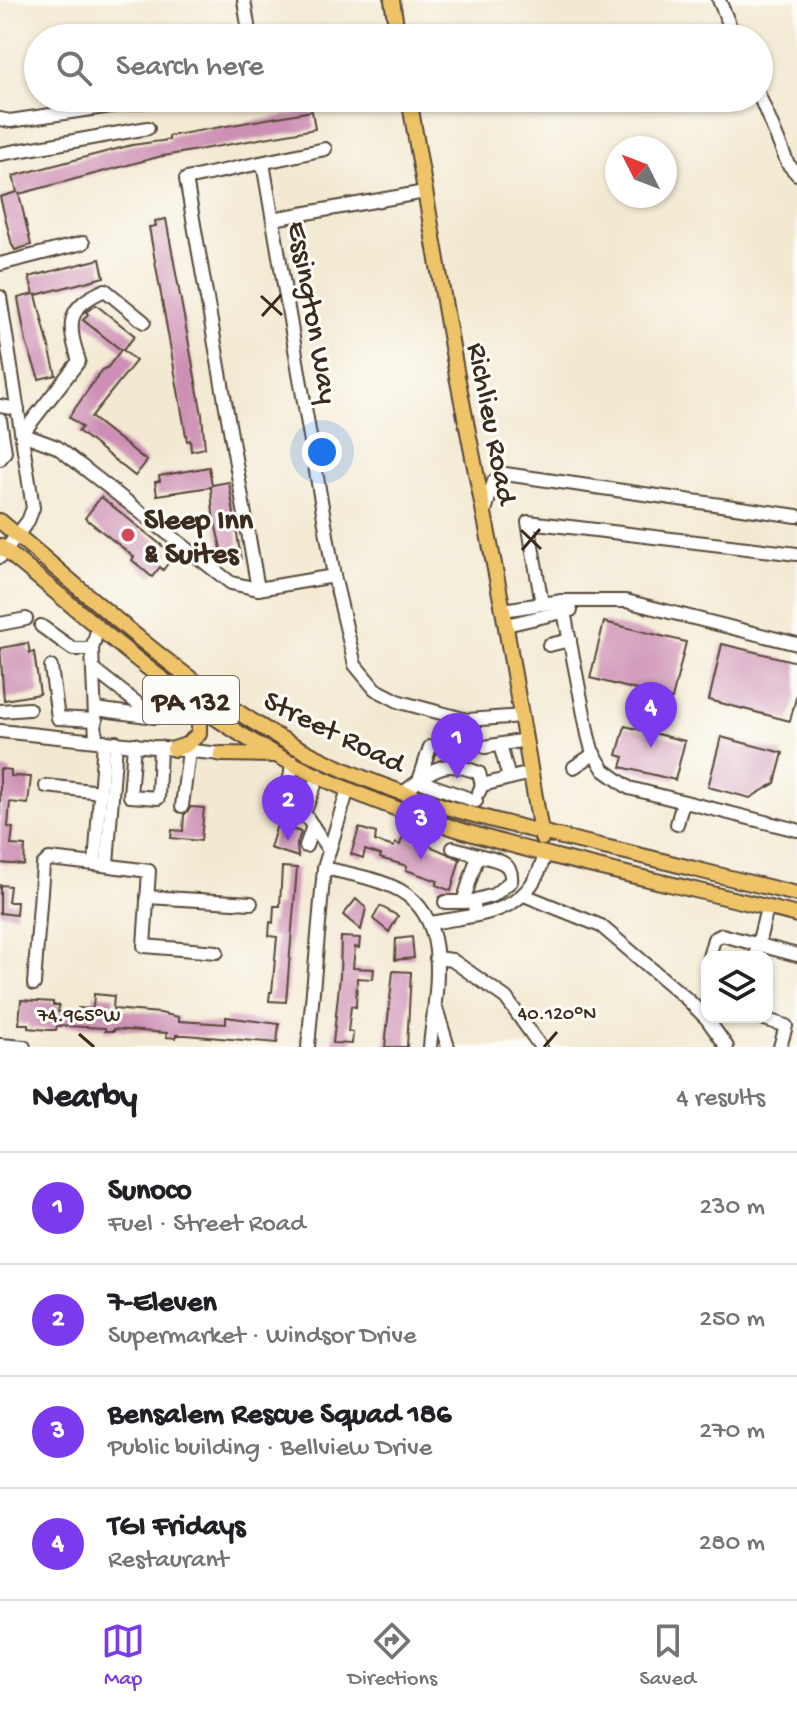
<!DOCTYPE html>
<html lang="en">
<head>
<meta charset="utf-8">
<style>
	:root { --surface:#fff; --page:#f6f6f6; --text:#202124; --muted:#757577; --line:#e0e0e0; --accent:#7c3aed }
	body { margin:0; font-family:"Gochi Hand",sans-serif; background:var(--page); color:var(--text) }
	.controls { position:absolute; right:24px; bottom:24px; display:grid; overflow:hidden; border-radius:16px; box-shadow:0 2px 6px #0004 }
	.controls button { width:72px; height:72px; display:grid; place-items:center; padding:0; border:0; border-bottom:2px solid var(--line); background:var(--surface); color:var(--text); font:40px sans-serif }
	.compass { position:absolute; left:605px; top:136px; width:72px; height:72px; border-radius:50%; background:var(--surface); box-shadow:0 2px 6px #0004; rotate:312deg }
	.you { position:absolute; left:322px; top:452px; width:28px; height:28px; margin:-20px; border:6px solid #fff; border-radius:50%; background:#1a73e8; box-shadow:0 0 0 12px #1a73e833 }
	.badge { display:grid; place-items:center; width:52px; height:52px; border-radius:50%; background:var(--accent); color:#fff; font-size:26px; font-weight:700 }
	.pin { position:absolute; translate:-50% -66px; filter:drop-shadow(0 2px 4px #0008) }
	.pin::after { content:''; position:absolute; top:42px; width:28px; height:24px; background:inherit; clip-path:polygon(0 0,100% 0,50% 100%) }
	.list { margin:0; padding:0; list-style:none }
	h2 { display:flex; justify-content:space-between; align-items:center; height:104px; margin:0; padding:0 32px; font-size:34px }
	h2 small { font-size:26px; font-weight:400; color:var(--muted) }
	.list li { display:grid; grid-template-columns:52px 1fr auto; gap:24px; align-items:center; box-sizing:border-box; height:112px; padding:0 32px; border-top:2px solid var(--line) }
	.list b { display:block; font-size:30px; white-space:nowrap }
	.list p { margin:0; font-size:26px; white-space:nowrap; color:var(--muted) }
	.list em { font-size:26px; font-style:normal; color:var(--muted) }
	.icon { flex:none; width:44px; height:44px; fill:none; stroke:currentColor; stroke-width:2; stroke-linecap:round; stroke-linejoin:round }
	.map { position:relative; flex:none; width:797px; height:1047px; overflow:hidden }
	.search { position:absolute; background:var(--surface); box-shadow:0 2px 6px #0004; left:24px; right:24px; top:24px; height:88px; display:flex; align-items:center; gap:20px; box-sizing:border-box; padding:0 28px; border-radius:44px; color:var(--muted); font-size:30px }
	.sheet { height:552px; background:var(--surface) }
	nav { display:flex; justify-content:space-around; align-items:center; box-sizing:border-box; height:112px; border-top:2px solid var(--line); background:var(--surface); font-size:22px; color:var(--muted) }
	nav a { display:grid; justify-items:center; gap:4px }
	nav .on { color:var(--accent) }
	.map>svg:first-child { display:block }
	.building { fill:#cd90b4 }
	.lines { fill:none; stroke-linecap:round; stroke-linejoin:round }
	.minor-casing { stroke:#574739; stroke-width:16 }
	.major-casing { stroke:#574739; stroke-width:18 }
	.minor { stroke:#fff; stroke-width:12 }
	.major { stroke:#efc469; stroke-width:14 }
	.ticks { fill:none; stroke:#3b2a1e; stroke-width:3 }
	.poi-dot { fill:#d1495b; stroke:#fdfcf7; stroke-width:3 }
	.labels { text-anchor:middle; stroke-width:6; stroke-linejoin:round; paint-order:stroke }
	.shield { fill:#fdfcf7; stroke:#75695f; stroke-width:2 }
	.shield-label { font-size:28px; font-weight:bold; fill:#3b2a1e }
	.street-label { font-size:30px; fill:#3b2a1e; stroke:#fdfcf7 }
	.poi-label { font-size:30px; font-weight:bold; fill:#3b2a1e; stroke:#fdfcf7; text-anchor:start }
	.ticks-label { font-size:20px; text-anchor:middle; fill:#3b2a1e; stroke:#fdfcf7; stroke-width:6; stroke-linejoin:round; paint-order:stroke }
</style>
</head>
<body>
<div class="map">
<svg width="797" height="1047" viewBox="0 0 797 1047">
	<rect width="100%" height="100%" fill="#fdfcf7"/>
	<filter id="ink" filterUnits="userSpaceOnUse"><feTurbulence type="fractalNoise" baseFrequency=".0125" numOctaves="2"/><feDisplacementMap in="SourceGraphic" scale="16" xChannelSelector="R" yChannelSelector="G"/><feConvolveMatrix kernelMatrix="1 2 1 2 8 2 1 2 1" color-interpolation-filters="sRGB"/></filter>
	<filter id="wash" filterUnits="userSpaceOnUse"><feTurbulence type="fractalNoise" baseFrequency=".006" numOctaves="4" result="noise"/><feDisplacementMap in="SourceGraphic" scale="32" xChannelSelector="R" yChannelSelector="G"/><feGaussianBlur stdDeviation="1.8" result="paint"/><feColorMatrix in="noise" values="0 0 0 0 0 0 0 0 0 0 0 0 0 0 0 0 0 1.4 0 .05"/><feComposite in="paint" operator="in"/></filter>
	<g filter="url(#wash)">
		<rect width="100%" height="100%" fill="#f3e9d2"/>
		<g id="blocks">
			<!-- building -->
			<g class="building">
				<path d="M312 111 315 129 158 157 19 194 31 245 15 250 12 245 0 197 17 192 13 176 132 145 169 140V136Z"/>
				<path d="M166 219 202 415 205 448 191 451 190 440 187 441 149 227 156 226 155 221Z"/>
				<path d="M100 259 104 277 36 295 56 375 39 379 26 342 18 298 34 294 29 277Z"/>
				<path d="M96 305 135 336 123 350 136 361 91 417 147 461 135 476 78 431 82 427 69 417 102 370 108 367 121 350 83 320 88 314 86 312Z"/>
				<path d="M209 467 212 485 229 482 241 559 230 561 229 556 223 557 213 514 211 487 157 495 155 482 160 481 159 476Z"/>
				<path d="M101 497 170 552 165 558 169 562 163 570 160 567 152 577 132 560 134 557 85 518Z"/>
				<path d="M604 622 686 642 672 699 590 678Z"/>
				<path d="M28 643 30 653 34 652 40 694 4 700 0 648Z"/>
				<path d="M722 644 797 662V694L790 721 709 700Z"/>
				<path d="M625 726 685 741 675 780 621 767 624 757 617 755Z"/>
				<path d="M721 737 783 753 775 783 750 798 708 787Z"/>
				<path d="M443 738 473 747 469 760 438 753Z"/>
				<path d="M0 769 11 770V776L31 777 28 804 10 802 8 827 13 828 11 845 25 846 24 865 0 863Z"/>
				<path d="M191 807 204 808 201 841 171 838 172 830 183 831 184 815Z"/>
				<path d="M277 825 301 832 297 844 298 857 270 848Z"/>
				<path d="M359 828 376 833 375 841 394 847 395 843 400 845 404 833 412 835 411 838 460 859 451 891 436 885 438 881 406 870 407 866 380 858 381 855 365 850 363 858 351 854Z"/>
				<path d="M282 867 297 868 286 1002 269 1001 270 992H272L277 937 269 936 270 922 273 923 274 906H280Z"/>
				<path d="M0 885 10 886 8 902H17L16 915 0 913Z"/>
				<path d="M356 899 366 908 361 930 343 915Z"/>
				<path d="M380 906 398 916 389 932 373 919Z"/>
				<path d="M341 937 360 938 359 948 355 947 353 968 374 969 373 979 357 978 356 1007 351 1006 348 1032H353L352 1044 333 1043 340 976Z"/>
				<path d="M412 937 414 958 395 960 396 939Z"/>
				<path d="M393 971 411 972 407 1047H385Z"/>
				<path d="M94 994 114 996 113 1009 160 1013 179 1017V1021L226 1024V1017L279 1024 277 1043 186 1035H176V1038L166 1037 167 1033 114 1029V1031H105V1028L66 1026H57L56 1030H48L28 1028V1024H19L21 1000 53 1002V1005H59L58 1012 78 1014V1008L93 1009Z"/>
			</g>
		</g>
	</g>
	<g filter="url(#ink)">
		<use href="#blocks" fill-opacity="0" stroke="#574739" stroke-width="2"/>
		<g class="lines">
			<!-- minor casing -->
			<g class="minor-casing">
				<g id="minor">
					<path d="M244 0 250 38"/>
					<path d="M719 0 735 38"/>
					<path d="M759 95 788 164 797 174"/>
					<path d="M0 119 10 121 166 98"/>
					<path d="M0 154 148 128"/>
					<path d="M263 163 334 576 355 665 375 689 400 702 467 720 522 716"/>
					<path d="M273 219 425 192"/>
					<path d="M0 264 83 243"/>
					<path d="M0 297 33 508 28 521 0 557"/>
					<path d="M0 406 18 409"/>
					<path d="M0 420 5 452 0 459"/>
					<path d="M22 434 57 447 231 583 258 589 334 576"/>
					<path d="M22 434 79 361C67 323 66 307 105 290L144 322"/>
					<path d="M485 511 494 481 505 474 797 516"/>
					<path d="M258 589 186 179 325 149"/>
					<path d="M562 601 588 735 592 750 604 770 629 788 797 830"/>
					<path d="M542 604 528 522 797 554"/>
					<path d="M503 610 562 601H626L797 644"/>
					<path d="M0 624 26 619"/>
					<path d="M506 625 571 610"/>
					<path d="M41 626 73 649H92"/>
					<path d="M549 645 570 640"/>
					<path d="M51 667 58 718 96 720"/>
					<path d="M93 669 155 717 95 709"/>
					<path d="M0 711 29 709"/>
					<path d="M0 731 221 754"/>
					<path d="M96 740 92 649 98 627"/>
					<path d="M134 744 130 796 158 798 160 747"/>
					<path d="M500 745 509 778"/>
					<path d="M430 747 419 781 476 801"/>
					<path d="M485 747 526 740"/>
					<path d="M574 767 594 754"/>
					<path d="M319 775 304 813 328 849"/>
					<path d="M46 786 101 792"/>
					<path d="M479 792 482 785 531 773"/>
					<path d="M403 793C434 770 440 757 479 773L482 785"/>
					<path d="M182 806 189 751"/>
					<path d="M284 807 293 762"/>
					<path d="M677 824 683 802"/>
					<path d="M306 846 313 826"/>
					<path d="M453 848 478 855"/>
					<path d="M95 864 149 871 144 946 217 952"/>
					<path d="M107 865 116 742"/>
					<path d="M324 868C349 874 378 878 401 891 454 922 434 997 430 1047"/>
					<path d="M524 895 601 926 688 1000 707 1019 727 1047"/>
					<path d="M147 897 251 903"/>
					<path d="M473 901 494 895 511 881C513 860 494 860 478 855L463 902 473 901 476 915"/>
					<path d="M445 902H463"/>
					<path d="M431 923C485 913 529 915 545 854"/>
					<path d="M709 957 714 939 722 935 797 955"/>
					<path d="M755 957 767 908"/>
					<path d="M436 958 452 960 506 998 540 1046"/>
					<path d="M34 984 43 865 49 859 95 864 104 741"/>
					<path d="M436 1008 448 1047"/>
					<path d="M758 1017 786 1026 780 1047"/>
					<path d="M0 1045 24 1047"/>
					<path d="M308 1047 324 868 348 789"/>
				</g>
			</g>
			<!-- major casing -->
			<g class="major-casing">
				<g id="major">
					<path d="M392 0 398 38"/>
					<path d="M409 98 457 376 503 610 542 838"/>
					<path d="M0 521C93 598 187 688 293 745 396 801 513 826 626 852 684 866 740 881 797 894"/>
					<path d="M0 546C83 613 163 688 255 743 415 838 618 868 797 915"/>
					<path d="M174 749 186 745 199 734V716L190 702"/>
					<path d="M221 754 272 755"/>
				</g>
			</g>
			<!-- minor -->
			<use href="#minor" class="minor"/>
			<!-- major -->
			<use href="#major" class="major"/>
		</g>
	</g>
	<!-- ticks -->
	<path class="ticks" d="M261 296 282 315M262 316 281 295M521 530 541 549M522 550 540 529M79 1034 94 1047M544 1047 557 1032"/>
	<!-- markers -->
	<circle class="poi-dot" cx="128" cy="535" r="8"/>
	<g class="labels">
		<!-- shield labels -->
		<rect class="shield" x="143" y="676" width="96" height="48" rx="6"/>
		<g class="shield-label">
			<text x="191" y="710">PA 132</text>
		</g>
		<!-- street labels -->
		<g class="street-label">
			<text transform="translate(315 312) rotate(80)" y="10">Essington Way</text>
			<text transform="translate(494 423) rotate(79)" y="10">Richlieu Road</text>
			<text transform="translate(335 730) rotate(26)" y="10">Street Road</text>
		</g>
		<!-- poi labels -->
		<g class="poi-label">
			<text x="144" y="528">Sleep Inn<tspan x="144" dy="34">&amp; Suites</tspan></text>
		</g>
	</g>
	<g class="ticks-label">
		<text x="557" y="1019">40.120°N</text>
		<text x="79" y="1021">74.965°W</text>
	</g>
</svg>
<div class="controls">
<button><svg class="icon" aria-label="layers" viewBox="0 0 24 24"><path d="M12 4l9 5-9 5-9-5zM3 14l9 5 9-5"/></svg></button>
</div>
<svg class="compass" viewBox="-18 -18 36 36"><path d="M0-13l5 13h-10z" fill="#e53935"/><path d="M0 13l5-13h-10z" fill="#757577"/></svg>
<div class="you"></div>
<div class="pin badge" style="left:457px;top:779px">1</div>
<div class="pin badge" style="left:288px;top:841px">2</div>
<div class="pin badge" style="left:421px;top:860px">3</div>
<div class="pin badge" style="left:651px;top:748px">4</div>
<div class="search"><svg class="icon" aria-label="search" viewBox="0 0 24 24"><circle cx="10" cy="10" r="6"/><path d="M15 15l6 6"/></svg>Search here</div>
</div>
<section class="sheet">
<h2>Nearby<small>4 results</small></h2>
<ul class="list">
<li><span class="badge">1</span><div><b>Sunoco</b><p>Fuel · Street Road</p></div><em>230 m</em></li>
<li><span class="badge">2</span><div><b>7-Eleven</b><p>Supermarket · Windsor Drive</p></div><em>250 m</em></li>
<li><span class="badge">3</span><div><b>Bensalem Rescue Squad 186</b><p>Public building · Bellview Drive</p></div><em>270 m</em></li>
<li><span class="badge">4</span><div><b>TGI Fridays</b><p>Restaurant</p></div><em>280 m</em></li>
</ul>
</section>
<nav>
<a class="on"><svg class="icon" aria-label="map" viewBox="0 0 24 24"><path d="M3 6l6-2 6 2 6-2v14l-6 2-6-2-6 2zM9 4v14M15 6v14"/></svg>Map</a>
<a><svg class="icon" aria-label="directions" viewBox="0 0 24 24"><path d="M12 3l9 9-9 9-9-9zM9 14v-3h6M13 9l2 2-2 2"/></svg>Directions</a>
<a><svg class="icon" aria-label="saved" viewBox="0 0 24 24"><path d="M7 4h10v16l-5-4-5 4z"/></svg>Saved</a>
</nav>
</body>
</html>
